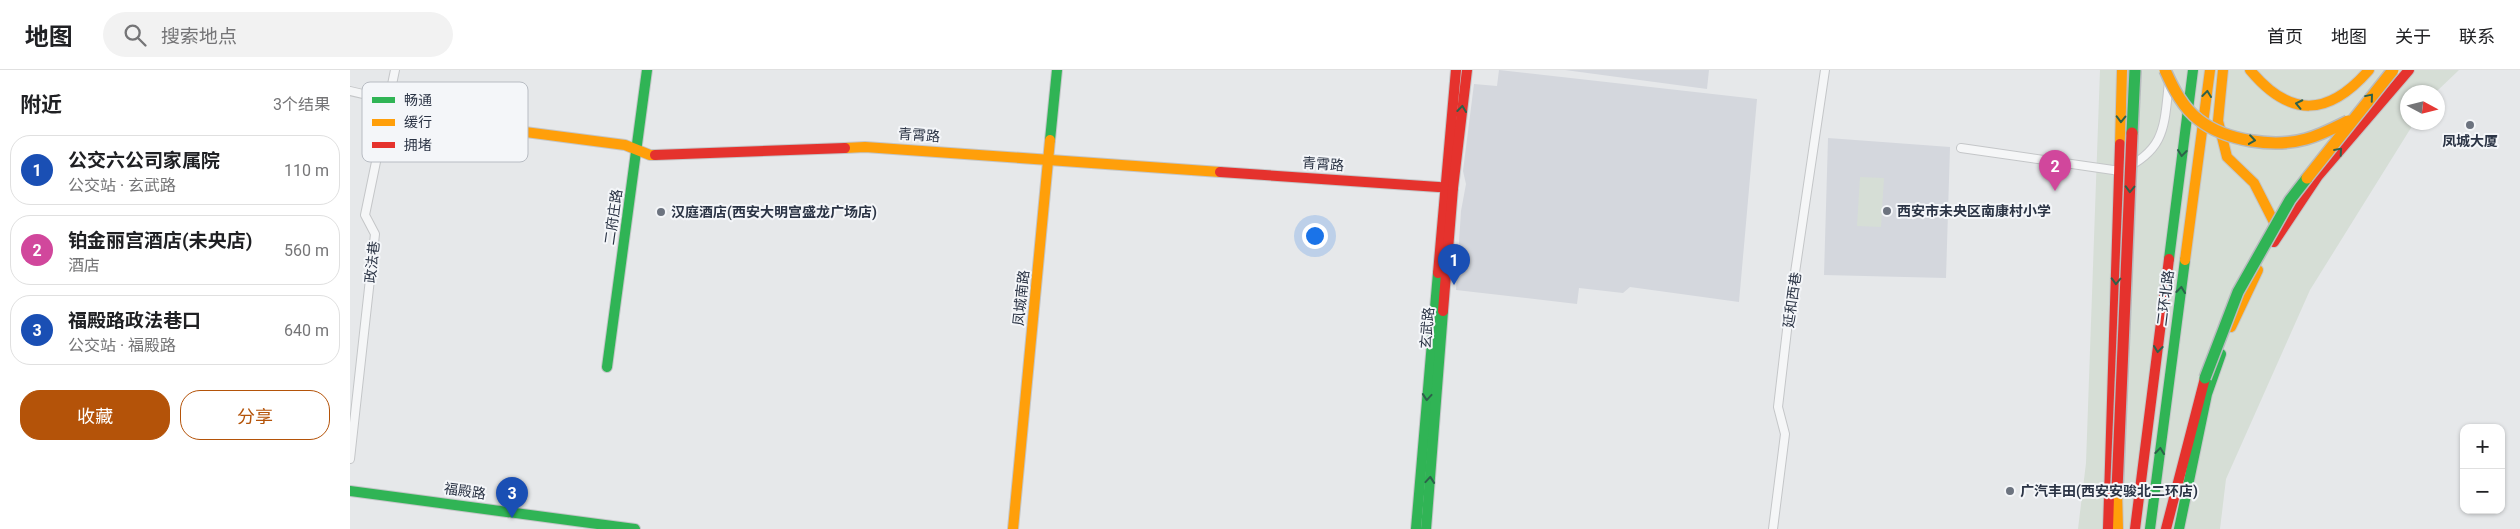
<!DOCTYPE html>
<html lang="zh">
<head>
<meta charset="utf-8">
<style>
	:root { --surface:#fff; --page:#f2f2f2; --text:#202124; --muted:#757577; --line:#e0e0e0; --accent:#b45309 }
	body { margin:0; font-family:Roboto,"Noto Sans SC",sans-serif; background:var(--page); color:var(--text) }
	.controls { position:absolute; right:15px; bottom:15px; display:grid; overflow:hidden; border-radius:10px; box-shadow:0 1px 4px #0004 }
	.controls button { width:45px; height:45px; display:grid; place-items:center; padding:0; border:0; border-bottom:1px solid var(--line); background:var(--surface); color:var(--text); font:25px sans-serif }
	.compass { position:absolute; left:2050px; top:15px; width:45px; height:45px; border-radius:50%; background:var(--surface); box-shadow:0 1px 4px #0004; rotate:97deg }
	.you { position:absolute; left:964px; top:165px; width:18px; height:18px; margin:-12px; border:4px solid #fff; border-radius:50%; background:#1a73e8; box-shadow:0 0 0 8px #1a73e833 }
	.badge { display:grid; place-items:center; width:32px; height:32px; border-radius:50%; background:var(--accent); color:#fff; font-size:16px; font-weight:700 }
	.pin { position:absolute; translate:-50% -41px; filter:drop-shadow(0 1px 2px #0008) }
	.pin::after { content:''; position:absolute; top:26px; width:18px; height:15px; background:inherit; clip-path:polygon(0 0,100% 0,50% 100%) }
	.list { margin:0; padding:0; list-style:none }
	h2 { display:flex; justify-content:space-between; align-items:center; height:65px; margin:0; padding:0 20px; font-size:21px }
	h2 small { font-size:16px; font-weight:400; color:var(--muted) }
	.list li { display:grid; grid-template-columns:32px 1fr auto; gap:15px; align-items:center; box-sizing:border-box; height:70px; margin:0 10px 10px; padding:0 10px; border:1px solid var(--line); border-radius:20px }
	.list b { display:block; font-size:19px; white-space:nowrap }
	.list p { margin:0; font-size:16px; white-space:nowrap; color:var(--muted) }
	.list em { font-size:16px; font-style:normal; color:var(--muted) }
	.actions { display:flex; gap:10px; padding:15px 20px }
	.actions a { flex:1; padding:11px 0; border:1px solid var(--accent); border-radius:20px; text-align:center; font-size:18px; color:var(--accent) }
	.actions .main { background:var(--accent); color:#fff }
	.icon { flex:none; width:28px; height:28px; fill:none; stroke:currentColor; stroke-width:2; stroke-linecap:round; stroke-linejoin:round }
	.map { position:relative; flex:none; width:2170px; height:459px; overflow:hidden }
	header { display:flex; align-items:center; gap:30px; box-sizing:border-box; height:70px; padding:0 25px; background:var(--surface); border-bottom:1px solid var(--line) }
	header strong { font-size:24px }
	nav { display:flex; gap:28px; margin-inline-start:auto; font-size:18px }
	.search { width:350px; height:45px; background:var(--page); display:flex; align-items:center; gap:12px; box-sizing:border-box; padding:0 18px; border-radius:28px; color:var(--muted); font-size:19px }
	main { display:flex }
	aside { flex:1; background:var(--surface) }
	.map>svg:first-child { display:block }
	.built { fill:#d4d7dd }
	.green { fill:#d6ded6 }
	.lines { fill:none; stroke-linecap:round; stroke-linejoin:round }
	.street-casing { stroke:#c4c6c8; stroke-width:10 }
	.fast-casing { stroke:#c4c6c8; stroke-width:12 }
	.slow-casing { stroke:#c4c6c8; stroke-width:12 }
	.jam-casing { stroke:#c4c6c8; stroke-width:12 }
	.street { stroke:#f5f6f7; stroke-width:8 }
	.fast { stroke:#30b455; stroke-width:10 }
	.slow { stroke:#ff9f0a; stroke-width:10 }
	.jam { stroke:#e5322d; stroke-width:10 }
	.fast-bridge-casing { stroke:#b8bbbf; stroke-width:14; stroke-linecap:butt }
	.slow-bridge-casing { stroke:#b8bbbf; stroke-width:14; stroke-linecap:butt }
	.jam-bridge-casing { stroke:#b8bbbf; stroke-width:14; stroke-linecap:butt }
	.fast-bridge { stroke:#30b455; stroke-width:11 }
	.slow-bridge { stroke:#ff9f0a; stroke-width:11 }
	.jam-bridge { stroke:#e5322d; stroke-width:11 }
	.oneway { stroke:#2d614b }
	.poi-dot { fill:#6c737f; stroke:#f4f6f9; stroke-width:2 }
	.labels { text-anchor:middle; stroke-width:4; stroke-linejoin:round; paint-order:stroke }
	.street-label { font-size:14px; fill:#2b3445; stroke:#f4f6f9 }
	.poi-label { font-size:14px; font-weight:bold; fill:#2b3445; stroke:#f4f6f9; text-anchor:start }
	.key { fill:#f4f6f9; stroke:#b8bcc3; stroke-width:1 }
	.key-label { font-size:14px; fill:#2b3445 }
</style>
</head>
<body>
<header>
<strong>地图</strong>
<div class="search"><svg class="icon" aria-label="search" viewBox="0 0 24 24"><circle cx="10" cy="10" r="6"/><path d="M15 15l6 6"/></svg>搜索地点</div>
<nav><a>首页</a><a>地图</a><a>关于</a><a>联系</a></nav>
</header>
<main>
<aside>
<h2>附近<small>3个结果</small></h2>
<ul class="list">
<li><span class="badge" style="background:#1a4fb4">1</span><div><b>公交六公司家属院</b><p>公交站 · 玄武路</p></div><em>110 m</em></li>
<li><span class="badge" style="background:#d1479c">2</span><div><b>铂金丽宫酒店(未央店)</b><p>酒店</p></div><em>560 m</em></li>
<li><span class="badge" style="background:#1a4fb4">3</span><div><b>福殿路政法巷口</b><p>公交站 · 福殿路</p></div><em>640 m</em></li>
</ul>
<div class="actions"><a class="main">收藏</a><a>分享</a></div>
</aside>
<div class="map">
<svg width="2170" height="459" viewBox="0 0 2170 459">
	<rect width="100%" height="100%" fill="#e6e8ea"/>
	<!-- built -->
	<g class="built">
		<path d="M1149 0 1407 29 1389 232 1280 217 1273 223 1229 218 1227 234 1106 220 1111 141 1116 114 1113 101 1124 14 1147 16Z"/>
		<path d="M1215 0H1359L1357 19Z"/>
		<path d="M1478 68 1600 77 1596 208 1474 205Z"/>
	</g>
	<!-- green -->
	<g class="green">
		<path d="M1750 0H2109L2086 22H2058V52L2064 53 1960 220 1876 409 1870 459H1728L1736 393Z"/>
		<path d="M1510 107 1534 108 1531 157 1507 156Z"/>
	</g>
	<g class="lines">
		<!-- street casing -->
		<g class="street-casing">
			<g id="street">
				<path d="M0 21 39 30"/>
				<path d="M1611 78 1770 101C1816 80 1814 57 1819 12"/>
				<path d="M0 389 25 164 15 145 45 0"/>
				<path d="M1423 459 1435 364 1428 337 1439 243 1475 0"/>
			</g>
		</g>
		<!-- fast casing -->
		<g class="fast-casing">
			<g id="fast">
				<path d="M700 70 707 0"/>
				<path d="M1819 189 1843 0"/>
				<path d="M257 297 297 0"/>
				<path d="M0 421 285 459"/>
				<path d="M1066 459 1088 203"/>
				<path d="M1076 459 1093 241"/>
				<path d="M1800 459 1835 190"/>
				<path d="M1829 459 1857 324 1871 284"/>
			</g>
		</g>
		<!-- slow casing -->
		<g class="slow-casing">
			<g id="slow">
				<path d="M1873 0 1868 51 1877 87 1904 113 1928 160"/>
				<path d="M1900 0C1940 48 1978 47 2019 0"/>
				<path d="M36 44 275 75 300 85H305"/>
				<path d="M1770 74 1772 0"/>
				<path d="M495 78 515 77 870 102"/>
				<path d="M1835 190 1860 0"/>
				<path d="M1881 257 1908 200"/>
				<path d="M1767 420 1768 459"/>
				<path d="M663 459 700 70"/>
			</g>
		</g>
		<!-- jam casing -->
		<g class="jam-casing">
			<g id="jam">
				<path d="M305 85 495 78"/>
				<path d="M870 102 1103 118"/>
				<path d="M1924 172 1968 106 2059 0"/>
				<path d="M1088 203 1106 0"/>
				<path d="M1093 241 1103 118 1117 0"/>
				<path d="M1758 459 1770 74"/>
				<path d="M1785 459 1819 189"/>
				<path d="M1816 459 1855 308"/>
			</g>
		</g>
		<!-- street -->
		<use href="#street" class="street"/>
		<!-- fast -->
		<use href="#fast" class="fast"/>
		<!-- slow -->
		<use href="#slow" class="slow"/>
		<!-- jam -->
		<use href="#jam" class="jam"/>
		<!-- fast-bridge casing -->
		<g class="fast-bridge-casing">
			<g id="fast-bridge">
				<path d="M1782 63 1785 0"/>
				<path d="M1855 308 1888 222 1940 130 1957 108"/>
			</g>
		</g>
		<!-- slow-bridge casing -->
		<g class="slow-bridge-casing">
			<g id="slow-bridge">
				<path d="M1815 0C1823 18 1833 38 1849 50 1876 71 1924 78 1956 69 1971 65 1984 58 1998 51"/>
				<path d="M1957 108 2043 0"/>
			</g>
		</g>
		<!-- jam-bridge casing -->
		<g class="jam-bridge-casing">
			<path id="jam-bridge" d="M1767 420 1782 63"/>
		</g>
		<!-- fast-bridge -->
		<use href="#fast-bridge" class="fast-bridge"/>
		<!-- slow-bridge -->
		<use href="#slow-bridge" class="slow-bridge"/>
		<!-- jam-bridge -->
		<use href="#jam-bridge" class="jam-bridge"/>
	</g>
	<!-- one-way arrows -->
	<defs><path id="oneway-chevron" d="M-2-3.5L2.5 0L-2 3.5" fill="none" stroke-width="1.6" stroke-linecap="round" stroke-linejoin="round" transform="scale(1.25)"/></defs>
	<g class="oneway">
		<use href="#oneway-chevron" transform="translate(1857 24) rotate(-83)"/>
		<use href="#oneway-chevron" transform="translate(2020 27) rotate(-50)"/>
		<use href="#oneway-chevron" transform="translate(1949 34) rotate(-168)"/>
		<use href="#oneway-chevron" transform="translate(1112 39) rotate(-83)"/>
		<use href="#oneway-chevron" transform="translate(1771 49) rotate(91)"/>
		<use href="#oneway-chevron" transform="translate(1902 70) rotate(8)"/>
		<use href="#oneway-chevron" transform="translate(1989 81) rotate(-49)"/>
		<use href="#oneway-chevron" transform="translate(1832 83) rotate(97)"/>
		<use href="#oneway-chevron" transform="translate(1780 119) rotate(92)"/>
		<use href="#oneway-chevron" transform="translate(1766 211) rotate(92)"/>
		<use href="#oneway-chevron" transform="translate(1831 220) rotate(-83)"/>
		<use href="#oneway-chevron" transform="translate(1808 279) rotate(97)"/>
		<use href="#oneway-chevron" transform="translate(1077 327) rotate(95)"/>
		<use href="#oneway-chevron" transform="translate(1810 381) rotate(-83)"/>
		<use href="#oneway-chevron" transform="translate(1080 410) rotate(-85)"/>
	</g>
	<!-- markers -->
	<g class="poi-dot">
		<circle cx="2120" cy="55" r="5"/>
		<circle cx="1537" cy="141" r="5"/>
		<circle cx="311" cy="142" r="5"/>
		<circle cx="1660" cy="421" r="5"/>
	</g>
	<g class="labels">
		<!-- street labels -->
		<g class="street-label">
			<text transform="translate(569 65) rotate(4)" y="5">青霄路</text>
			<text transform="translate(973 94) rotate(4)" y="5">青霄路</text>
			<text transform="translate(263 147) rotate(-82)" y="5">二府庄路</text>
			<text transform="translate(22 192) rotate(-84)" y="5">政法巷</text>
			<text transform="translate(671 228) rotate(-84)" y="5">凤城南路</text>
			<text transform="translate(1815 228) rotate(-83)" y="5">二环北路</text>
			<text transform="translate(1442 230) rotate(-82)" y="5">延和西巷</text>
			<text transform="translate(1077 258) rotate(-85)" y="5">玄武路</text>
			<text transform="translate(115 421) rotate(8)" y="5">福殿路</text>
		</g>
		<!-- poi labels -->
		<g class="poi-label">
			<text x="2120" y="76" text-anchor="middle">凤城大厦</text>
			<text x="1547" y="146">西安市未央区南康村小学</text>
			<text x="321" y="147">汉庭酒店(西安大明宫盛龙广场店)</text>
			<text x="1670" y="426">广汽丰田(西安安骏北二环店)</text>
		</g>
	</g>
	<!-- legend -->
	<rect x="12" y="12" width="166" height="80" rx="8" class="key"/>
	<rect x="22" y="27" width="23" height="6" fill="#30b455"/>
	<rect x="22" y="49" width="23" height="7" fill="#ff9f0a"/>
	<rect x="22" y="72" width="23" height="6" fill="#e5322d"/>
	<g class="key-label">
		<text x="54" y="35">畅通</text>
		<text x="54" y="57">缓行</text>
		<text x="54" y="80">拥堵</text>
	</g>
</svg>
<div class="controls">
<button>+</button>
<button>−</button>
</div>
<svg class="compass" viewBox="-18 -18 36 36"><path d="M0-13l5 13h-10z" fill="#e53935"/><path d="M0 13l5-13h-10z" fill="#757577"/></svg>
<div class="you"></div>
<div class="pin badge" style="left:1104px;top:215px;background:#1a4fb4">1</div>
<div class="pin badge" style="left:1705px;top:121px;background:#d1479c">2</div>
<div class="pin badge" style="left:162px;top:448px;background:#1a4fb4">3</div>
</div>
</main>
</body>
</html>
